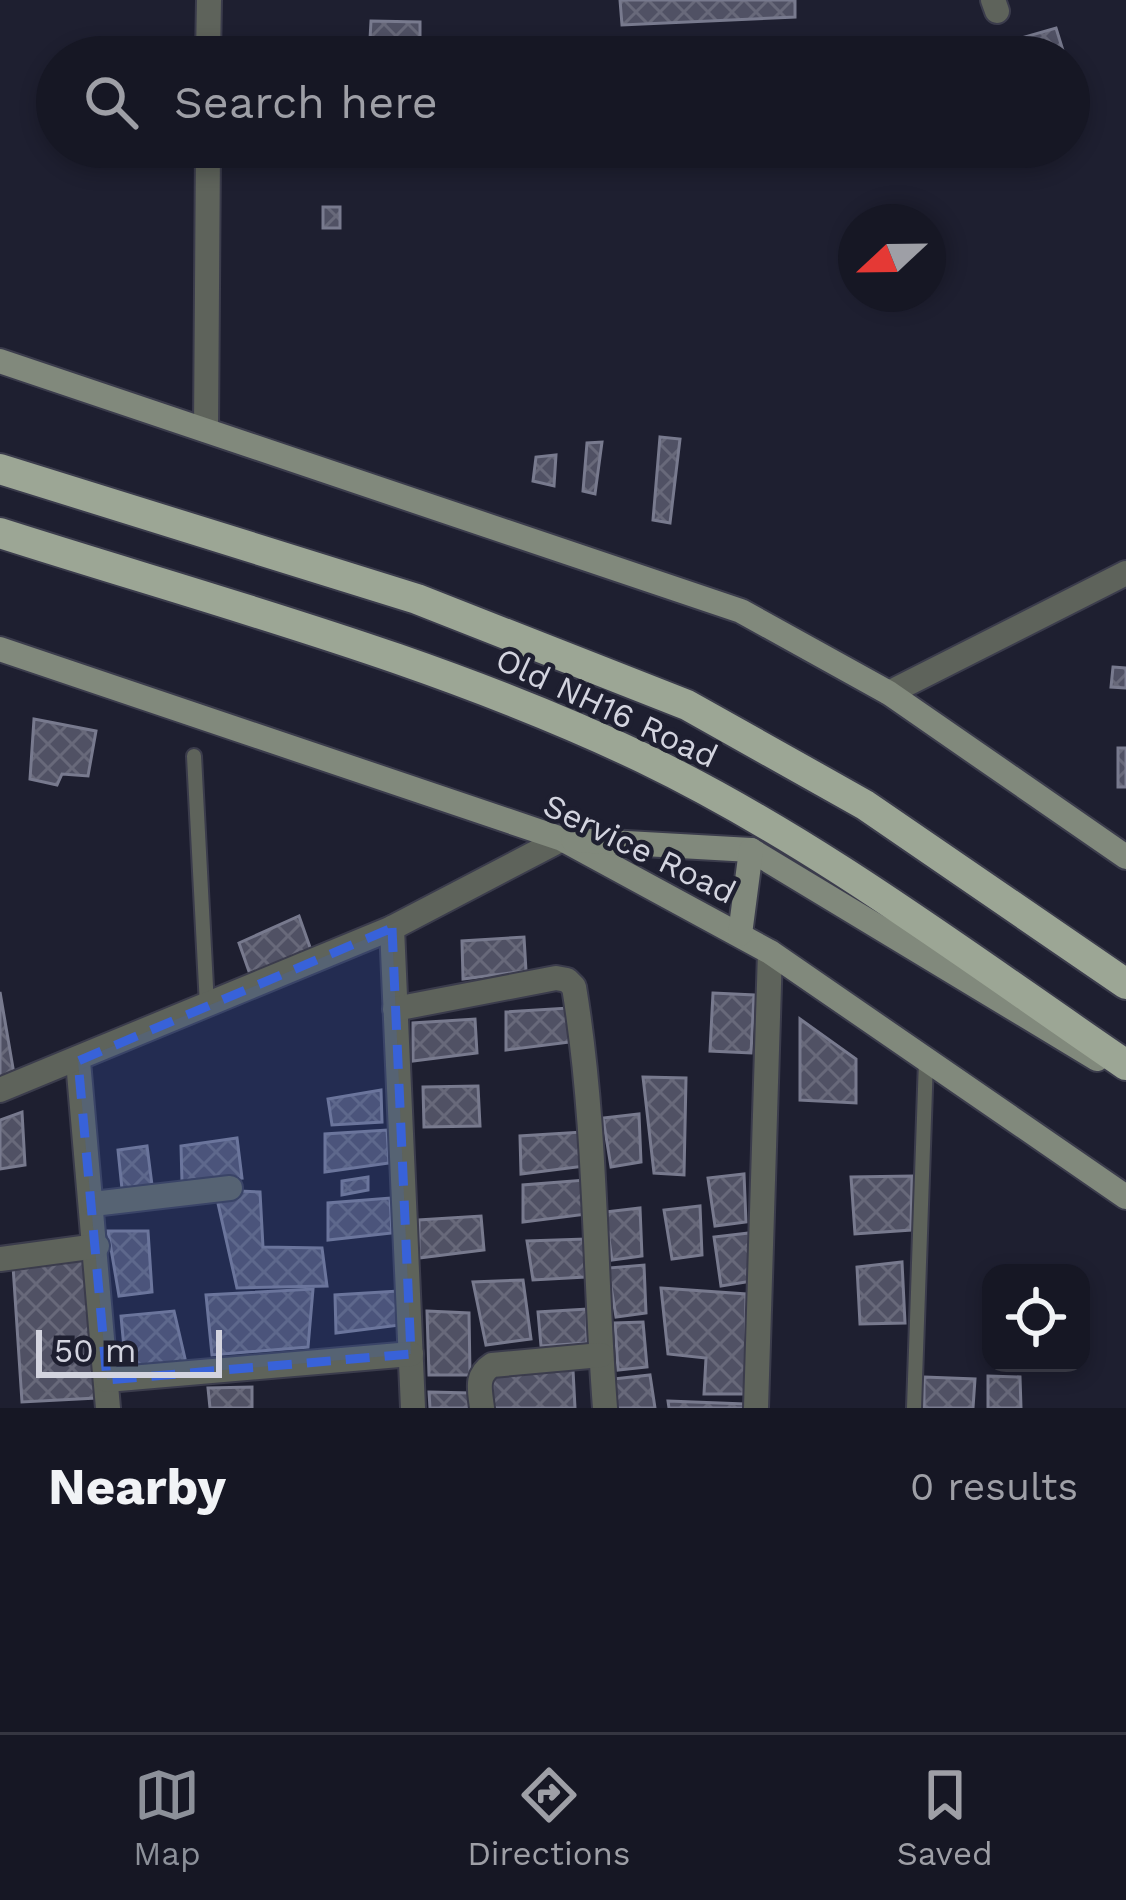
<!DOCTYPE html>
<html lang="en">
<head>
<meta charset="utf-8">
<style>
	:root { --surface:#161724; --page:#232431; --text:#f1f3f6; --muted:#9e9fa6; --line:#353641; --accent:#8c9099 }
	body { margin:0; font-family:"Work Sans",sans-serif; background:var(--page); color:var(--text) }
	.controls { position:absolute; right:36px; bottom:36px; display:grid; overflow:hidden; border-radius:24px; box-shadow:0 6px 18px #0003 }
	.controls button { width:108px; height:108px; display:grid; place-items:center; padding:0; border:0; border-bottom:3px solid var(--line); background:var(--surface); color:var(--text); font:60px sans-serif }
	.compass { position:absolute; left:838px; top:204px; width:108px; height:108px; border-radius:50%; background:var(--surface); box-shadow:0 6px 18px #0003; rotate:248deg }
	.scale { position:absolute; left:36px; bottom:30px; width:186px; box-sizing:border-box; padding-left:12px; border:6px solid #d3d4df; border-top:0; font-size:33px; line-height:42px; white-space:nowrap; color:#d3d4df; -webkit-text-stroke:9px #1e1f30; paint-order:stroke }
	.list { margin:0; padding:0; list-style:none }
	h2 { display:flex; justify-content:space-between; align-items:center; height:156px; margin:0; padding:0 48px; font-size:51px }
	h2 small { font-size:39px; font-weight:400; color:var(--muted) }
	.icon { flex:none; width:66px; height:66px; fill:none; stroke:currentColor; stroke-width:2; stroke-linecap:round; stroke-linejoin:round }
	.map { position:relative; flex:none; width:1126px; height:1408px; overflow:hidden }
	.search { position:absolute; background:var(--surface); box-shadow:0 6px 18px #0003; left:36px; right:36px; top:36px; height:132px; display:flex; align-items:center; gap:30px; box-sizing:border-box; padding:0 42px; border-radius:66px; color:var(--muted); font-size:45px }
	.sheet { height:324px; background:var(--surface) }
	nav { display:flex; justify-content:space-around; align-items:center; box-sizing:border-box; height:168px; border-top:3px solid var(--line); background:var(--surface); font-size:33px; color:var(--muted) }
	nav a { display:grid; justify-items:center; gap:6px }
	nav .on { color:var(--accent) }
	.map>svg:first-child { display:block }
	.building { fill:url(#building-cross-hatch); stroke:#787a8e; stroke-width:3 }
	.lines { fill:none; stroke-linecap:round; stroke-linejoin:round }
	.lane-casing { stroke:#3b3c4c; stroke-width:18 }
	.street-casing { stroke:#3b3c4c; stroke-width:28 }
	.secondary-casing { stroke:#3b3c4c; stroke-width:28 }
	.primary-casing { stroke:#3b3c4c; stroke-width:34 }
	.lane { stroke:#5e635b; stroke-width:14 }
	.street { stroke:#5e635b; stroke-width:24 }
	.secondary { stroke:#81897c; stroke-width:24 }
	.primary { stroke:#9ca695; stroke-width:30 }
	.marked { fill:#3862d9; fill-opacity:0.2; stroke:#3862d9; stroke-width:9; stroke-dasharray:24 15; stroke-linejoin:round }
	.labels { text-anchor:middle; stroke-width:9; stroke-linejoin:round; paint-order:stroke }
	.street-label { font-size:33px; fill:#d3d4df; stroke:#1e1f30 }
</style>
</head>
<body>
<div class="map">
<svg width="1126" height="1408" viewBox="0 0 1126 1408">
	<defs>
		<pattern id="building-cross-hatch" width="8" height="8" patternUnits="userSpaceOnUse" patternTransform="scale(3)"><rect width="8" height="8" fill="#505164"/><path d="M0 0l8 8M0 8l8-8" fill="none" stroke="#68697a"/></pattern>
	</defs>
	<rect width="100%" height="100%" fill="#1e1f30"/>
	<!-- building -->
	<g class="building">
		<path d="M620 0H795V17L622 25Z"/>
		<path d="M371 21 420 22V57H369Z"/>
		<path d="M1056 28 1065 57H1008L1004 43Z"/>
		<rect x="323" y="207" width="17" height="21"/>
		<path d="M660 437 680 439 670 523 653 520Z"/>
		<path d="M602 442 595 494 583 491 587 443Z"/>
		<path d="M556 455 554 486 533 481 536 457Z"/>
		<path d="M1113 667 1126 668V688L1111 687Z"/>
		<path d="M34 719 96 731 88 776 62 774 57 785 30 779Z"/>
		<rect x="1118" y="748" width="8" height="39"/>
		<path d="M299 916 312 953 252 980 239 943Z"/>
		<path d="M524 937 526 971 463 979 462 941Z"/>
		<path d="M0 992 14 1074 0 1078Z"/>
		<path d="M713 993 754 995 751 1053 710 1051Z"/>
		<path d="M568 1008 570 1042 506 1050V1012Z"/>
		<path d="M475 1019 477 1053 413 1061V1023Z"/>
		<path d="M800 1019 856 1059V1103L800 1100Z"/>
		<path d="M643 1077 686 1078 684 1175 654 1173Z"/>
		<path d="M478 1086 480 1126 424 1127 423 1087Z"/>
		<path d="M381 1090 382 1122 332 1125 328 1099Z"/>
		<path d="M22 1112 25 1165 0 1169V1120Z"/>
		<path d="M639 1114 641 1162 611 1167 603 1118Z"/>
		<path d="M387 1130 389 1163 325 1172V1134Z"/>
		<path d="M582 1132 585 1166 521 1174 520 1136Z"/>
		<path d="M237 1138 242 1178 182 1182 181 1146Z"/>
		<path d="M147 1146 152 1185 122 1189 118 1150Z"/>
		<path d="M744 1174 746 1222 715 1226 708 1178Z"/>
		<path d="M912 1176 911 1230 855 1234 851 1177Z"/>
		<path d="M368 1177V1190L342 1195V1181Z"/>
		<path d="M585 1180 587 1214 523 1222V1185Z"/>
		<path d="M215 1190 260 1192 263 1247 322 1248 327 1286 237 1288Z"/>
		<path d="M390 1198 392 1233 328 1240V1203Z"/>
		<path d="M700 1206 702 1255 672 1259 664 1210Z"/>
		<path d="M640 1208 642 1256 612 1260 605 1212Z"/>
		<path d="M481 1216 484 1250 419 1258V1220Z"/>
		<path d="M108 1231H148L152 1292 119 1296Z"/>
		<path d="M749 1233 752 1281 721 1286 714 1237Z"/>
		<path d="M585 1239V1277L533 1280 527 1241Z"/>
		<path d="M87 1256 96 1398 22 1402 13 1266Z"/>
		<path d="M902 1262 905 1323 860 1324 857 1267Z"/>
		<path d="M644 1265 646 1313 616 1317 608 1268Z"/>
		<path d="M523 1280 531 1339 486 1345 473 1282Z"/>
		<path d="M661 1288 746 1294 745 1394H704L706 1358 668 1354Z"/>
		<path d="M313 1289 308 1347 212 1355 206 1295Z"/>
		<path d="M398 1291 400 1325 336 1333 335 1295Z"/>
		<path d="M587 1309V1343L541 1346 538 1312Z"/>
		<path d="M174 1311 186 1363 126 1369 121 1316Z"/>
		<path d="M427 1311 469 1313 470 1375H429Z"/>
		<path d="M643 1322 647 1367 618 1370 615 1323Z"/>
		<path d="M573 1370 575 1408H492L493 1375Z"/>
		<path d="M650 1375 655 1408H616L613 1379Z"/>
		<path d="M988 1376 1020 1377 1021 1408H988Z"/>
		<path d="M924 1377 975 1379 973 1408H924Z"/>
		<path d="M252 1387V1408H210L208 1388Z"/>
		<path d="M429 1392 471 1393 472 1408H430Z"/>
		<path d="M668 1401 744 1404V1408H669Z"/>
	</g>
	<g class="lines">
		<!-- lane casing -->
		<g class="lane-casing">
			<g id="lane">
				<path d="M194 756 207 1006"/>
				<path d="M914 1408 926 1060"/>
			</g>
		</g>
		<!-- street casing -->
		<g class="street-casing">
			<g id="street">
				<path d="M993 0 997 11"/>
				<path d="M208 57 209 0"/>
				<path d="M206 430 208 147"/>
				<path d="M889 693 1126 573"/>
				<path d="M392 928 413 1408"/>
				<path d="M395 1009 556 978 567 980 574 987C597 1126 594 1268 605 1408"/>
				<path d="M78 1061 108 1408"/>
				<path d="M0 1090 392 928 562 839"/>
				<path d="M93 1204 230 1188"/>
				<path d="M0 1259 97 1246"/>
				<path d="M107 1380 411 1354"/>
				<path d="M482 1408C480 1390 475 1376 492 1365L601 1355"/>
				<path d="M756 1408 770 952"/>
			</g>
		</g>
		<!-- secondary casing -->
		<g class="secondary-casing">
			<g id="secondary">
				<path d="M0 361 741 611 889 693 1126 857"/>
				<path d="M0 649 562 839 770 952 1126 1197"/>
				<path d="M573 840 751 850 1097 1059"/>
				<path d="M740 934 751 850"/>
			</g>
		</g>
		<!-- primary casing -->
		<g class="primary-casing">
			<g id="primary">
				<path d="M0 469 417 599 687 705 865 805 1126 984"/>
				<path d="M0 533C216 602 438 660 643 758 815 841 969 958 1126 1065"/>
			</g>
		</g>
		<!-- lane -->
		<use href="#lane" class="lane"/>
		<!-- street -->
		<use href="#street" class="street"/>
		<!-- secondary -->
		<use href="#secondary" class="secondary"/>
		<!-- primary -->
		<use href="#primary" class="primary"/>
	</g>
	<!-- marked area -->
	<path class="marked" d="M392 928 411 1354 107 1380 78 1061Z"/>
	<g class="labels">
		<!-- street labels -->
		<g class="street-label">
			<text transform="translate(607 707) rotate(25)" y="12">Old NH16 Road</text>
			<text transform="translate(640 848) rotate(26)" y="12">Service Road</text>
		</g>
	</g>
</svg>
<div class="controls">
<button><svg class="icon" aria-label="locate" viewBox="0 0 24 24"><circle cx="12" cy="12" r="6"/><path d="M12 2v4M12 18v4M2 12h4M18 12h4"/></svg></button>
</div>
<svg class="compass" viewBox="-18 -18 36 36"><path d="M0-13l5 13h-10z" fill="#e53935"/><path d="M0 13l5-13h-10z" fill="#9e9fa6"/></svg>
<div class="scale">50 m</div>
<div class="search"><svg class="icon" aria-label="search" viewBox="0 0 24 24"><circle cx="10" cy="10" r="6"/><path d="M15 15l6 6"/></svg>Search here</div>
</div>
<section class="sheet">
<h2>Nearby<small>0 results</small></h2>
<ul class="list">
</ul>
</section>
<nav>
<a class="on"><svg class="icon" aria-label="map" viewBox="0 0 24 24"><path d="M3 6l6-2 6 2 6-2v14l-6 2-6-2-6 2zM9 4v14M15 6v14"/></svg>Map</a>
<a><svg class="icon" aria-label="directions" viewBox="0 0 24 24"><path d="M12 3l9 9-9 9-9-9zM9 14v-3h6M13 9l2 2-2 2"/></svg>Directions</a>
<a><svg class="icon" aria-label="saved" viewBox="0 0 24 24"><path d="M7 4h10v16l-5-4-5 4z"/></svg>Saved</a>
</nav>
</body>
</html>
